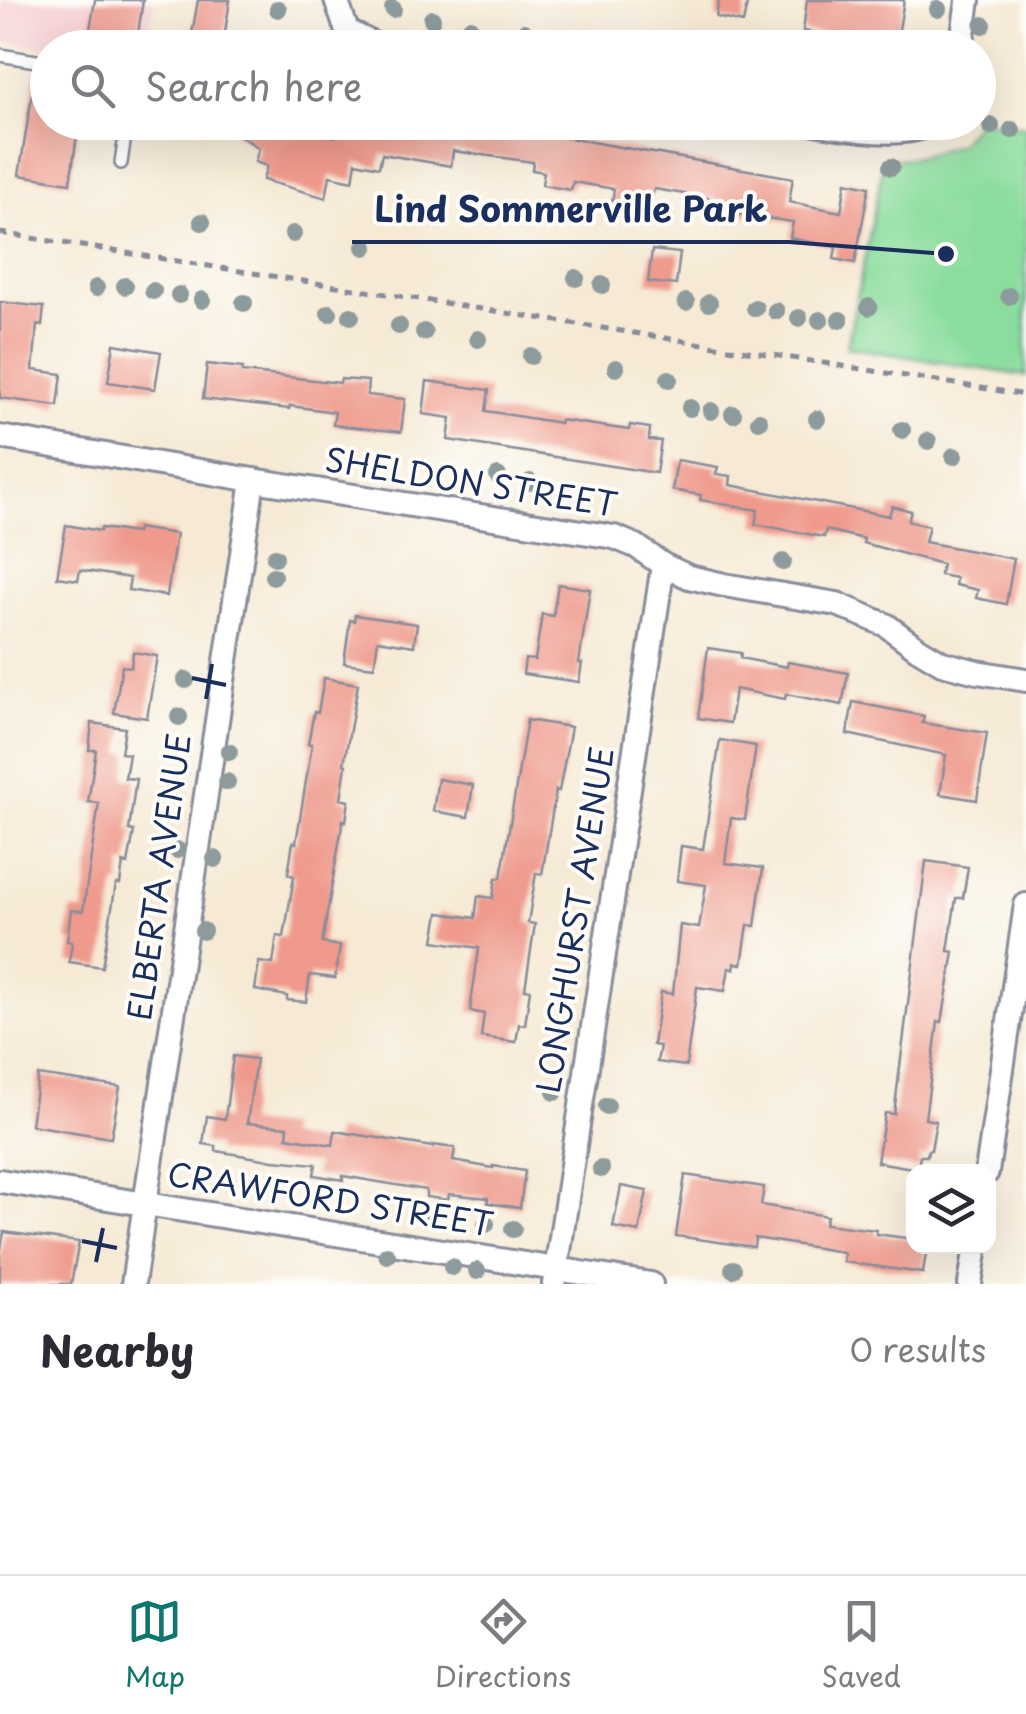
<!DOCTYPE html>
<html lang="en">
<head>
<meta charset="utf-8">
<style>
	:root { --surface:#fff; --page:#f7f7f7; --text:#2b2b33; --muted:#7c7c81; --line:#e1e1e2; --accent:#0f766e }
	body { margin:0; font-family:"Playpen Sans",sans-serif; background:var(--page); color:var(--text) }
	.controls { position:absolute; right:30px; bottom:30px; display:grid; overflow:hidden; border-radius:20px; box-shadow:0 10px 40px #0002 }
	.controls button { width:90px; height:90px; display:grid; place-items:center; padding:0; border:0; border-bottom:2px solid var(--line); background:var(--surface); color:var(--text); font:50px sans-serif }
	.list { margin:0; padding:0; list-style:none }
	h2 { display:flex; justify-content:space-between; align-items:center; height:130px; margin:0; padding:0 40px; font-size:42px }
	h2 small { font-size:32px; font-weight:400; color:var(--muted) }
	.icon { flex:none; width:55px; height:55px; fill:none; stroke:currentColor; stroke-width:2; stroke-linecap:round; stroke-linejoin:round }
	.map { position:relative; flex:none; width:1026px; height:1284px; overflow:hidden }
	.search { position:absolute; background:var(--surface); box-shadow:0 10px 40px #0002; left:30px; right:30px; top:30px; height:110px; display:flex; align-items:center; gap:25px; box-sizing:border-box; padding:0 35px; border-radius:55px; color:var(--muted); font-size:38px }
	.sheet { height:290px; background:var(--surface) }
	nav { display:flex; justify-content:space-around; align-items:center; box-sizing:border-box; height:140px; border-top:2px solid var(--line); background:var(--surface); font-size:28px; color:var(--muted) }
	nav a { display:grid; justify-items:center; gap:5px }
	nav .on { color:var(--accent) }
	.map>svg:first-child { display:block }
	.built { fill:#f7cfd1 }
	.green { fill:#8bdd9e; stroke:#53867e; stroke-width:2.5 }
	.building { fill:#ef9a8c }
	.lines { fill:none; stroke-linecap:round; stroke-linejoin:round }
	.lane-casing { stroke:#888c9a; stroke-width:16 }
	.street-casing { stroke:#888c9a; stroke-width:28 }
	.path { stroke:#888c9a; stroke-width:5; stroke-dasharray:8 8; stroke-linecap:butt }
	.lane { stroke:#fff; stroke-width:11 }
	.street { stroke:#fff; stroke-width:22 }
	.tree { fill:#8d9b9c }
	.ticks { fill:none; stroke:#1b2f5e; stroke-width:4 }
	.labels { text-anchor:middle; stroke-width:8; stroke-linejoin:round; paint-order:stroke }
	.street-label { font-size:32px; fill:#1b2f5e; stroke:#fdfcf7 }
	.leader { fill:none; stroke:#1b2f5e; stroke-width:4 }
	.callout-dot { fill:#1b2f5e; stroke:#fdfcf7; stroke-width:4 }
	.callout-label { font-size:35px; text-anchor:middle; font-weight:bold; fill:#1b2f5e; stroke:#fdfcf7; stroke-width:8; stroke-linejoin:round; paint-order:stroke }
</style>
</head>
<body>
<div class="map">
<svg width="1026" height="1284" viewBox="0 0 1026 1284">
	<rect width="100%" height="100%" fill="#fdfcf7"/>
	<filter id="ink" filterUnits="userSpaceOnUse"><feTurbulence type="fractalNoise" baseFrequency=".01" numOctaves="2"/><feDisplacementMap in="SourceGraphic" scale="20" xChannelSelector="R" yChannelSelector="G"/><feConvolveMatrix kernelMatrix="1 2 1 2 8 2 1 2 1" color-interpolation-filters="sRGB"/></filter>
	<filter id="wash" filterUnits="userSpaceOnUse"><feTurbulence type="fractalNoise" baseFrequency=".0048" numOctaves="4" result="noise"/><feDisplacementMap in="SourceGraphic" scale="40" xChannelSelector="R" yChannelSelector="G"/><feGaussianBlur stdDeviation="2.25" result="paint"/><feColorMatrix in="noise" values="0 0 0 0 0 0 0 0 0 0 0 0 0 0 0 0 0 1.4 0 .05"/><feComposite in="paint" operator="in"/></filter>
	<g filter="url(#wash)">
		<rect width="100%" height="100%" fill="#f6ead5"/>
		<!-- built -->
		<path class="built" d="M1 0H155L147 47 47 48 0 41Z"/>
		<!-- green -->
		<path class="green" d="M979 120 1026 127V376L847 347 884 161 922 156 958 144Z"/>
		<g id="blocks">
			<!-- building -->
			<g class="building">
				<path d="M95 0H143L136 48 88 41Z"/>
				<path d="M198 0H230L224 39 192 34Z"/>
				<path d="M719 0H748L743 23 716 17Z"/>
				<path d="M807 0H904L896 48 857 45 858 39 803 31Z"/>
				<path d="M36 70 48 72V122H79L70 183 19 175Z"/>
				<path d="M219 122H286L335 137 337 128 358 132 360 124 396 131 398 122H474L525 130 793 178 789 202 841 212 846 182 869 187 855 263 834 259 836 247 790 238 793 222 725 212 727 201 654 189 652 196 649 195 644 221 610 215 614 189 573 182 571 190 542 185 544 172 532 170 533 162 453 151 451 166 382 154 379 167 356 162 353 181 330 176 326 198 263 180 267 166 255 162 259 148Z"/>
				<path d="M652 250 680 253 676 285 648 282Z"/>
				<path d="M0 302 44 307 42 326 37 325 33 370 62 374 58 406 0 398Z"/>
				<path d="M114 344 161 352 155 389 108 382Z"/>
				<path d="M207 364 243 368 242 372 340 383 341 379 368 381 367 395 405 399 401 432 333 425 335 412 290 406 289 409 203 399Z"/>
				<path d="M427 381 489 390 486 411 560 423V420L629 430 630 425 650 428 649 440 661 441 656 473 448 440 451 418 423 414Z"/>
				<path d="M677 460 718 467 716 474 731 476 730 485 889 516 892 506 911 511 908 521 929 526 925 542 1014 559 1006 604 976 598 978 590 955 585 956 578 940 575 942 564 863 543 864 539 826 530 824 537 755 524 758 510 700 500 701 495 672 490Z"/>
				<path d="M66 525 100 531 101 528 136 533 137 528 176 534 167 596 128 590 130 578 80 570 78 580 57 577Z"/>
				<path d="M558 584 590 589 579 663H582L579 682 523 674 525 659 535 660 542 614 553 616Z"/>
				<path d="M355 615 417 624 414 646 378 640 374 667 344 663 350 620 354 621Z"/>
				<path d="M708 648 741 653 740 658 787 667 788 662 848 673 842 705 786 694 785 699 735 689 730 723 698 718Z"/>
				<path d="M133 652 157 656 147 718 114 713 122 666 131 667Z"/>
				<path d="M324 678 358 684 344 764 346 765 341 799 349 801 346 821 343 820 322 943 340 946 335 978 310 975 306 1002 287 1000V996L255 990 259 962 273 964 277 936 284 937 294 876 288 874 293 842 296 843 312 744H308L314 712 318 713Z"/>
				<path d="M853 702 924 716 922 723 987 733 977 800 940 794 946 755 847 734Z"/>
				<path d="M527 720 571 727 559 791 556 790 542 874 536 873 528 923 535 924 525 989 530 990 525 1025 519 1024 516 1042 481 1037 484 1014 470 1011 479 948 434 941 439 913 475 918 478 896 493 898 496 878H501Z"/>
				<path d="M92 723 125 728 121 753 129 754 125 778 136 779 129 830 134 831 128 864 123 863 120 884H116L102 967 69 962 72 942 67 941 71 910 83 911 99 803 88 802 96 750H89Z"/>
				<path d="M720 740 756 746 745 820 731 818 725 863 763 868 755 926 748 925 742 964 735 963 734 969 729 968 725 991 697 987 686 1066 657 1062 660 1046 653 1045 661 992 673 994 680 925 699 928 706 885 677 881 681 846 703 849Z"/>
				<path d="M438 779 473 785 468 817 433 811Z"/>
				<path d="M926 861 968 867 963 898H956L948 951 954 952 942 1022H938L925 1119 936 1121 931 1150H928L927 1156H920L918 1169 877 1162 885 1113 894 1114Z"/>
				<path d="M233 1056 256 1059 247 1123 288 1127 287 1137 333 1145 335 1131 433 1147V1145L455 1148 453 1161 493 1168V1166L525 1171 520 1208 488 1203V1198L449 1194 448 1200 426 1197V1190L343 1176V1180L314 1175 316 1164 263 1159 216 1151V1146L203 1144 207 1116 225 1119Z"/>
				<path d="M38 1075 120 1087 111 1138 31 1125Z"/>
				<path d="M685 1175 764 1187 761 1205 827 1216 825 1224 876 1230V1234L914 1239V1246H927L923 1273 843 1262 844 1254 842 1252 755 1238 754 1247 676 1236Z"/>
				<path d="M621 1186 647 1191 639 1232 613 1227Z"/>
				<path d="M4 1232 79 1242 71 1284H0V1254Z"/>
			</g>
		</g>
	</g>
	<g filter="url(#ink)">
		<use href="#blocks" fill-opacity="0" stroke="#888c9a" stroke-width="2.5"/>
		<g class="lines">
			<!-- lane casing -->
			<g class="lane-casing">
				<g id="lane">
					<path d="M0 55 48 63"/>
					<path d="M121 163 127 122"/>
				</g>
			</g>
			<!-- street casing -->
			<g class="street-casing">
				<g id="street">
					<path d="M336 0 347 31 382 48"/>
					<path d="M961 48 968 0"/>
					<path d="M809 122C837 127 910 141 932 122"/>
					<path d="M0 437 253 480 614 537 636 546 663 565 689 577 724 585 837 604 886 625 917 648 942 663 977 672 1026 680"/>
					<path d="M987 1172 1026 905"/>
					<path d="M0 1181 651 1284"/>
					<path d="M133 1284 253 480"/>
					<path d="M554 1284 663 565"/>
					<path d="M970 1284 976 1246"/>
				</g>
			</g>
			<!-- path -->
			<path class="path" d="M0 233 1026 395"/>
			<!-- lane -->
			<use href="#lane" class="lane"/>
			<!-- street -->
			<use href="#street" class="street"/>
		</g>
		<!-- trees -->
		<g class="tree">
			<circle cx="278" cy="9" r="9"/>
			<circle cx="393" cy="9" r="9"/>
			<circle cx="938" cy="9" r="9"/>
			<circle cx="432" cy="19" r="9"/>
			<circle cx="983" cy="25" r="9"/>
			<circle cx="470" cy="28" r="9"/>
			<circle cx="524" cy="32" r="9"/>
			<circle cx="568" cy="38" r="9"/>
			<circle cx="991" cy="126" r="9"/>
			<circle cx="1012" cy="130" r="9"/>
			<circle cx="891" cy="167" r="9"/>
			<circle cx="202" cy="222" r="9"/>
			<circle cx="293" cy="234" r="9"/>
			<circle cx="365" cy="247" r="9"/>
			<circle cx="576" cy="278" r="9"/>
			<circle cx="602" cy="285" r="9"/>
			<circle cx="125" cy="286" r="9"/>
			<circle cx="96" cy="288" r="9"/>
			<circle cx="153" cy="291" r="9"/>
			<circle cx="179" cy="295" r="9"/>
			<circle cx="1009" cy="296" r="9"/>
			<circle cx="202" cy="300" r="9"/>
			<circle cx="686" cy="302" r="9"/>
			<circle cx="244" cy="303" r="9"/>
			<circle cx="709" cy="303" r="9"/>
			<circle cx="869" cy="307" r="9"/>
			<circle cx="755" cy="308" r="9"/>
			<circle cx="776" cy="311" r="9"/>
			<circle cx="329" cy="313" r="9"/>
			<circle cx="351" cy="316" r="9"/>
			<circle cx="799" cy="318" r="9"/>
			<circle cx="820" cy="320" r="9"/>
			<circle cx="840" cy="320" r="9"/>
			<circle cx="399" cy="326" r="9"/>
			<circle cx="424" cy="332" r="9"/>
			<circle cx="478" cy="339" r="9"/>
			<circle cx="531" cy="356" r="9"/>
			<circle cx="616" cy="368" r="9"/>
			<circle cx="669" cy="379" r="9"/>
			<circle cx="690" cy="408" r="9"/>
			<circle cx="711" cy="411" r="9"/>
			<circle cx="733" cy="414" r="9"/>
			<circle cx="817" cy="419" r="9"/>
			<circle cx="759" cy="421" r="9"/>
			<circle cx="902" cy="430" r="9"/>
			<circle cx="928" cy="441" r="9"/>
			<circle cx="954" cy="456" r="9"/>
			<circle cx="498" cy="476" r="9"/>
			<circle cx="530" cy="482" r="9"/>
			<circle cx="275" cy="557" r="9"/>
			<circle cx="783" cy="562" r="9"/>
			<circle cx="273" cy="576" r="9"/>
			<circle cx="186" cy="680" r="9"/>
			<circle cx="179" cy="717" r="9"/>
			<circle cx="229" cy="752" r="9"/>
			<circle cx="227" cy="782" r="9"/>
			<circle cx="177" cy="850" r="9"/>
			<circle cx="215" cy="859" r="9"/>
			<circle cx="203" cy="931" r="9"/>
			<circle cx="555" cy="1092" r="9"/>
			<circle cx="607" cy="1106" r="9"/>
			<circle cx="601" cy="1169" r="9"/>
			<circle cx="431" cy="1215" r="9"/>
			<circle cx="486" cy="1224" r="9"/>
			<circle cx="513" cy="1229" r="9"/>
			<circle cx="387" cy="1255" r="9"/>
			<circle cx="452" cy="1267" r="9"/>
			<circle cx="733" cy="1269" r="9"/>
			<circle cx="477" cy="1271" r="9"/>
		</g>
	</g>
	<!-- ticks -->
	<path class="ticks" d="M192 678 226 685M206 699 212 664M82 1241 117 1248M96 1262 103 1228"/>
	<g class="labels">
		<!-- street labels -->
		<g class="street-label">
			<text transform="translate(471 483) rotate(9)" y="11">SHELDON STREET</text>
			<text transform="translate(160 877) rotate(-82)" y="11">ELBERTA AVENUE</text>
			<text transform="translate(576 920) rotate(-81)" y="11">LONGHURST AVENUE</text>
			<text transform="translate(330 1200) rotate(9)" y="11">CRAWFORD STREET</text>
		</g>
	</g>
	<!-- callouts -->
	<path class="leader" d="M946 254L789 242H352"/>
	<circle class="callout-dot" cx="946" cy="254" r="10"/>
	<g class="callout-label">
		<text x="571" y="222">Lind Sommerville Park</text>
	</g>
</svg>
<div class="controls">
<button><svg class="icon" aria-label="layers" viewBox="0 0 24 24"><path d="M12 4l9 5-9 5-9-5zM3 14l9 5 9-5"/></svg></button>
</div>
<div class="search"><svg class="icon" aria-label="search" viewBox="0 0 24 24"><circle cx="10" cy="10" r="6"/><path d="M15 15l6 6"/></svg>Search here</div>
</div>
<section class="sheet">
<h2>Nearby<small>0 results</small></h2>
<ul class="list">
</ul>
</section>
<nav>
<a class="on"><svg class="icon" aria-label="map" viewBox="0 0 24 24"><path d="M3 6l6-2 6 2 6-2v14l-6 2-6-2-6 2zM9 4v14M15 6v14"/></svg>Map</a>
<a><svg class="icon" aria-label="directions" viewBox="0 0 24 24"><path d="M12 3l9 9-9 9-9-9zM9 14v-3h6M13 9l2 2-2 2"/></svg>Directions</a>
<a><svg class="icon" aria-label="saved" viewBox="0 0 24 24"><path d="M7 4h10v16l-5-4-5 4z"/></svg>Saved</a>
</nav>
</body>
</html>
